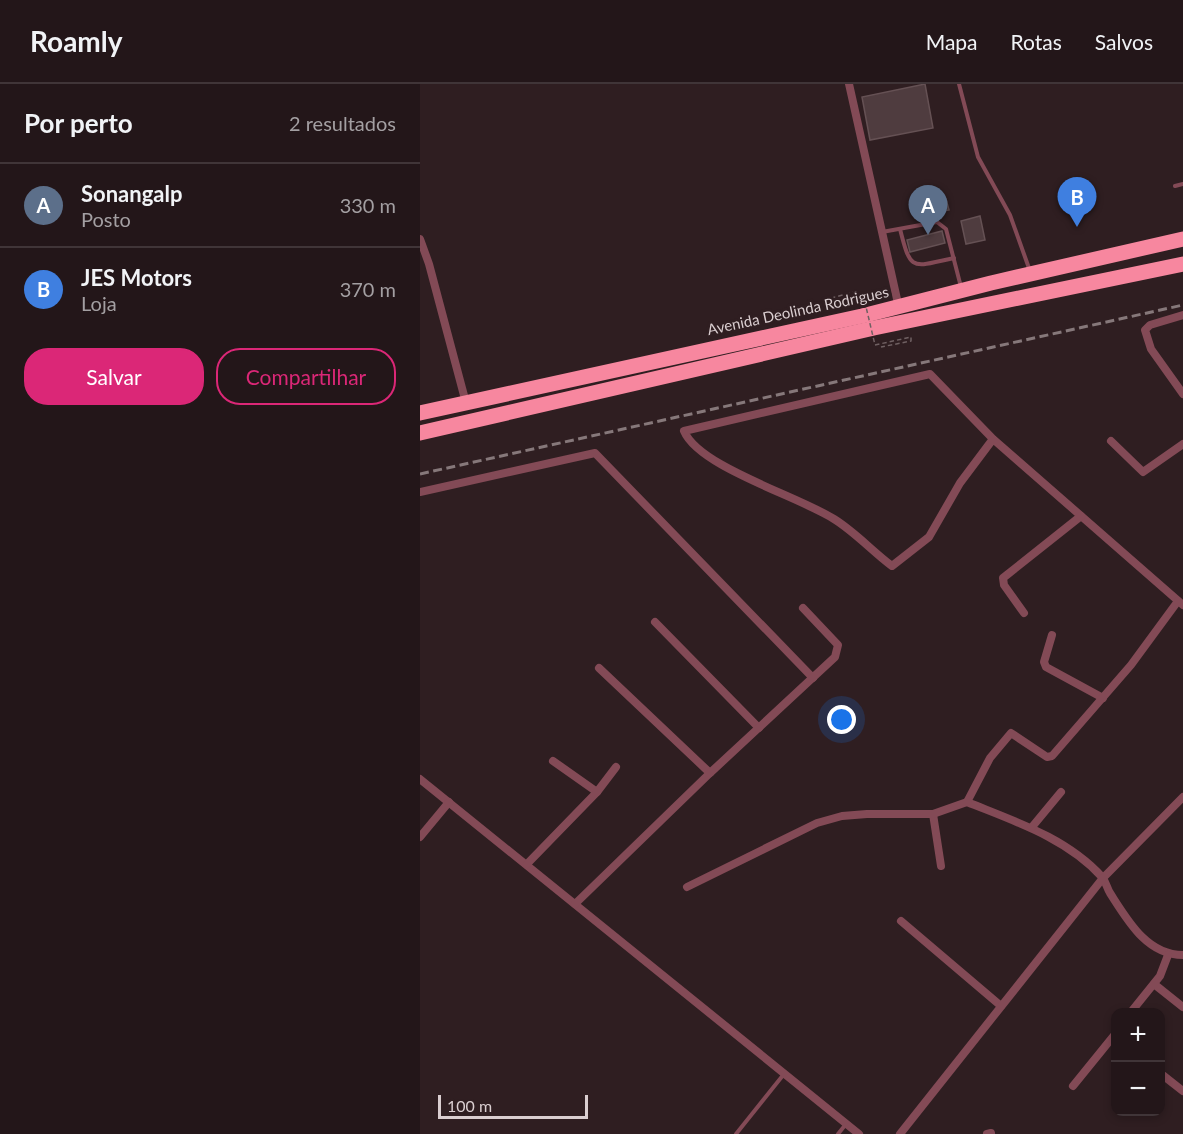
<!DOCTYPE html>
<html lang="pt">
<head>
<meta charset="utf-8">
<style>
	:root { --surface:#231619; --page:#2b1f22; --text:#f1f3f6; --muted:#a39fa2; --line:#403538; --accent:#db2777 }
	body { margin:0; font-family:Lato,sans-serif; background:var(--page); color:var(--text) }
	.controls { position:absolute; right:18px; bottom:18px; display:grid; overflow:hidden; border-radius:12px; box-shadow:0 3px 9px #0003 }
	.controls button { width:54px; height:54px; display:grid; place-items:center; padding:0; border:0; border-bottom:2px solid var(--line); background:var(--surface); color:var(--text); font:30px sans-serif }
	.scale { position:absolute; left:18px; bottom:15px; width:150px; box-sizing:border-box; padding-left:6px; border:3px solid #daced0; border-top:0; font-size:16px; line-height:21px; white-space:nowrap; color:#daced0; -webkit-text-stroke:4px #2f1e21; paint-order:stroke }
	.you { position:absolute; left:422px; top:636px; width:21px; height:21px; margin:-15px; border:4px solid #fff; border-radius:50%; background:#1a73e8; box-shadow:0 0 0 9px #1a73e833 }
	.badge { display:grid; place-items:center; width:39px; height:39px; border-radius:50%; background:var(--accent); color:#fff; font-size:20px; font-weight:700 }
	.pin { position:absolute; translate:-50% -50px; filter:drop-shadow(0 2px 3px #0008) }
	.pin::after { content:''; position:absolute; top:32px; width:21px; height:18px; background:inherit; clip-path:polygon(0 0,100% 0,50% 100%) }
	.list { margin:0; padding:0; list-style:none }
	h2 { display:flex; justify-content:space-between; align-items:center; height:78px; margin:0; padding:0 24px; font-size:26px }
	h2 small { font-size:20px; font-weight:400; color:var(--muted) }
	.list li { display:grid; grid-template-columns:39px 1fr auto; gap:18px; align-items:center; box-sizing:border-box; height:84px; padding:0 24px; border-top:2px solid var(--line) }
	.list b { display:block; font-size:22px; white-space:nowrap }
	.list p { margin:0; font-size:20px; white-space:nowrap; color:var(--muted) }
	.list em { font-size:20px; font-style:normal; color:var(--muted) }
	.actions { display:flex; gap:12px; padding:18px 24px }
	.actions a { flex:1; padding:14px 0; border:2px solid var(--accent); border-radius:24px; text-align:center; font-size:21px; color:var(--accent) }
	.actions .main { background:var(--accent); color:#fff }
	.map { position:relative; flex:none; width:763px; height:1050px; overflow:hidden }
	header { display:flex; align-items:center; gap:36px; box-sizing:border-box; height:84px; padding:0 30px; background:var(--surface); border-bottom:2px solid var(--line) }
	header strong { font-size:28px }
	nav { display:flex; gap:33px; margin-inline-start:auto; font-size:21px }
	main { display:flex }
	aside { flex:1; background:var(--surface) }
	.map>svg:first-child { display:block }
	.building { fill:#4f3c3f; stroke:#655154; stroke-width:1.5 }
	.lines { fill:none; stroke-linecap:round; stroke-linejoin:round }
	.path { stroke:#6f6062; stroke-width:1.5; stroke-dasharray:4.5 3; stroke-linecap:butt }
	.lane { stroke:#834a56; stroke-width:4 }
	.street { stroke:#834a56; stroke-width:8 }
	.highway { stroke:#f7879f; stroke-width:15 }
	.rail { stroke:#86787a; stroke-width:3; stroke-dasharray:9 4.5; stroke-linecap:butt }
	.path-bridge { stroke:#6f6062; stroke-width:1.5; stroke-dasharray:4.5 3; stroke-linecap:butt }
	.labels { text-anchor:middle; stroke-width:6; stroke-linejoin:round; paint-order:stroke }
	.street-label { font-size:15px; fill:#daced0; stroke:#2f1e21 }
</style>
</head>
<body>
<header>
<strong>Roamly</strong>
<nav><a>Mapa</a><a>Rotas</a><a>Salvos</a></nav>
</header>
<main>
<aside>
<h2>Por perto<small>2 resultados</small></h2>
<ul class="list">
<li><span class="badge" style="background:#5c6f8a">A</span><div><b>Sonangalp</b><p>Posto</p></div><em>330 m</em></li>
<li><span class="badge" style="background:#3f7fe0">B</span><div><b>JES Motors</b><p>Loja</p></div><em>370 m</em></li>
</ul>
<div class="actions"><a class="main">Salvar</a><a>Compartilhar</a></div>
</aside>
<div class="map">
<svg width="763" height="1050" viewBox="0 0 763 1050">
	<rect width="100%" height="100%" fill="#2f1e21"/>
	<!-- building -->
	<g class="building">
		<path d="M505 0 513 44 450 56 442 13Z"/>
		<path d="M526 115 529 126 502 131 500 121Z"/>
		<path d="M560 132 565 156 546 160 541 137Z"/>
		<path d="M522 147 525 159 490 168 487 156Z"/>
	</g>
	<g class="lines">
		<!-- path -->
		<g class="path">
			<path d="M437 207 408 215V218L443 210"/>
			<path d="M455 261 491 253V257L461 263"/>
		</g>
		<!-- lane -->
		<g class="lane">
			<path d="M539 0 558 73 590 131 610 187"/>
			<path d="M755 102 763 100"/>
			<path d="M480 145C491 189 492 183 534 174"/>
			<path d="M462 148 517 138 526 145 541 203"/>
			<path d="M316 1050 364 990"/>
			<path d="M418 1050 426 1040"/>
		</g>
		<!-- street -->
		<g class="street">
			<path d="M429 0 479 224"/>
			<path d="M0 155 9 180 46 319"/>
			<path d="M763 231 730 241 725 246 731 265 763 310"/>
			<path d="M573 355 540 399 509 453 472 482C452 467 435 448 414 435 378 412 279 383 264 347L510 290 573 355 763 521"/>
			<path d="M691 357 723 388 763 360"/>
			<path d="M0 408 175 369 393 594"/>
			<path d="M604 529 584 501 583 494 661 432"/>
			<path d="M235 538 339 644"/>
			<path d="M632 551 624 578 626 583 683 614"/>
			<path d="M179 584 290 689"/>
			<path d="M133 677 177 708"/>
			<path d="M0 695 439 1050"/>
			<path d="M547 718C594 737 647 754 682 793 686 798 687 804 690 809 708 837 727 871 763 871"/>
			<path d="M513 730 521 782"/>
			<path d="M612 743 641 708"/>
			<path d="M0 753 29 718"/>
			<path d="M107 780 177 708 196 683"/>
			<path d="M267 803 397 739 422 732 447 730H513L547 718 570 674 591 649 627 673 632 672 711 581 758 517"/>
			<path d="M155 820 290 689 415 573 418 561 383 524"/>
			<path d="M481 837 581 922"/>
			<path d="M734 900 763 923"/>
			<path d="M711 928 740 892 748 871"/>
			<path d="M740 989 763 1007"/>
			<path d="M653 1002 696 949"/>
			<path d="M480 1050 683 794 763 713"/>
			<path d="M567 1050 571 1049"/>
		</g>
		<!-- highway -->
		<g class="highway">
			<path d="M0 329 442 232 571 199 763 155"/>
			<path d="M0 349 454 244 763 180"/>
		</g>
		<!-- rail -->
		<path class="rail" d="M0 390 763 221"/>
		<!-- path-bridge -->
		<path class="path-bridge" d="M443 210 455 261"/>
	</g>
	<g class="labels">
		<!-- street labels -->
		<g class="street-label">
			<text transform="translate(378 227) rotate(-12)" y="5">Avenida Deolinda Rodrigues</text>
		</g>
	</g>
</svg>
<div class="controls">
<button>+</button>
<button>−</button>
</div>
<div class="scale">100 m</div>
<div class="you"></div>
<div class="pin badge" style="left:508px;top:151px;background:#5c6f8a">A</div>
<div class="pin badge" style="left:657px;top:143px;background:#3f7fe0">B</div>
</div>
</main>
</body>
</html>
